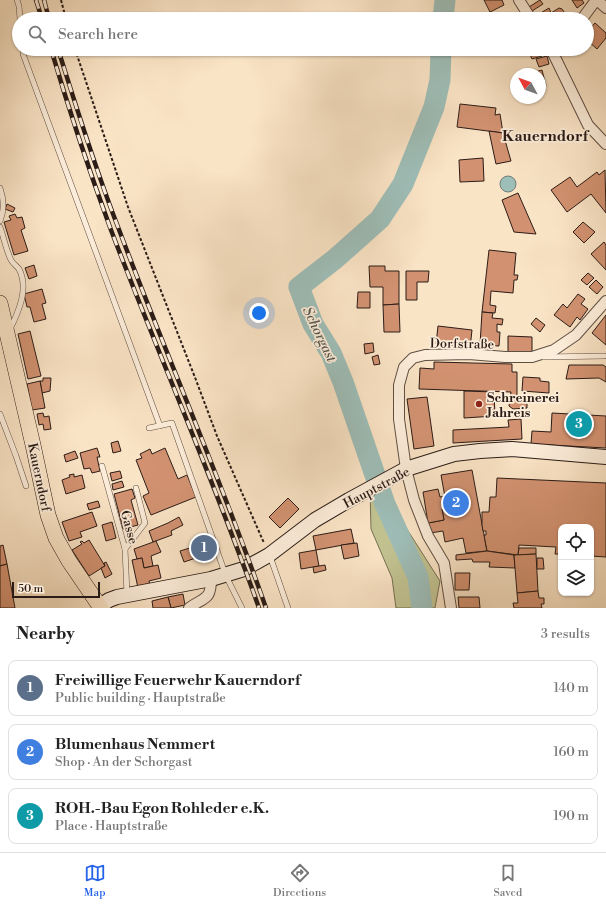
<!DOCTYPE html>
<html lang="en">
<head>
<meta charset="utf-8">
<style>
	:root { --surface:#fff; --page:#f6f6f6; --text:#222; --muted:#767676; --line:#e0e0e0; --accent:#2563eb }
	body { margin:0; font-family:"Libre Bodoni",serif; background:var(--page); color:var(--text) }
	.controls { position:absolute; right:12px; bottom:12px; display:grid; overflow:hidden; border-radius:8px; box-shadow:0 1px 3px #0004 }
	.controls button { width:36px; height:36px; display:grid; place-items:center; padding:0; border:0; border-bottom:1px solid var(--line); background:var(--surface); color:var(--text); font:20px sans-serif }
	.compass { position:absolute; left:510px; top:68px; width:36px; height:36px; border-radius:50%; background:var(--surface); box-shadow:0 1px 3px #0004; rotate:311deg }
	.scale { position:absolute; left:12px; bottom:10px; width:88px; box-sizing:border-box; padding-left:4px; border:2px solid #2b1c17; border-top:0; font-size:11px; line-height:14px; white-space:nowrap; color:#2b1c17; -webkit-text-stroke:3px #fcedda; paint-order:stroke }
	.you { position:absolute; left:259px; top:313px; width:14px; height:14px; margin:-10px; border:3px solid #fff; border-radius:50%; background:#1a73e8; box-shadow:0 0 0 6px #1a73e833 }
	.badge { display:grid; place-items:center; width:26px; height:26px; border-radius:50%; background:var(--accent); color:#fff; font-size:13px; font-weight:700 }
	.pin { position:absolute; translate:-50% -50%; border:2px solid #fff; box-shadow:0 1px 4px #0006 }
	.list { margin:0; padding:0; list-style:none }
	h2 { display:flex; justify-content:space-between; align-items:center; height:52px; margin:0; padding:0 16px; font-size:17px }
	h2 small { font-size:13px; font-weight:400; color:var(--muted) }
	.list li { display:grid; grid-template-columns:26px 1fr auto; gap:12px; align-items:center; box-sizing:border-box; height:56px; margin:0 8px 8px; padding:0 8px; border:1px solid var(--line); border-radius:8px }
	.list b { display:block; font-size:15px; white-space:nowrap }
	.list p { margin:0; font-size:13px; white-space:nowrap; color:var(--muted) }
	.list em { font-size:13px; font-style:normal; color:var(--muted) }
	.icon { flex:none; width:22px; height:22px; fill:none; stroke:currentColor; stroke-width:2; stroke-linecap:round; stroke-linejoin:round }
	.map { position:relative; flex:none; width:606px; height:608px; overflow:hidden }
	.search { position:absolute; background:var(--surface); box-shadow:0 1px 3px #0004; left:12px; right:12px; top:12px; height:44px; display:flex; align-items:center; gap:10px; box-sizing:border-box; padding:0 14px; border-radius:22px; color:var(--muted); font-size:15px }
	.sheet { height:244px; background:var(--surface) }
	nav { display:flex; justify-content:space-around; align-items:center; box-sizing:border-box; height:56px; border-top:1px solid var(--line); background:var(--surface); font-size:11px; color:var(--muted) }
	nav a { display:grid; justify-items:center; gap:2px }
	nav .on { color:var(--accent) }
	.map>svg:first-child { display:block }
	.green { fill:#c2c392; stroke:#767054 }
	.water { fill:#9ebeb8; stroke:#707d78 }
	.lines { fill:none; stroke-linecap:round; stroke-linejoin:round }
	.river { stroke:#9ebeb8; stroke-width:21 }
	.building { fill:#d29271; stroke:#2b1c17 }
	.lane-casing { stroke:#5f4e43; stroke-width:6 }
	.street-casing { stroke:#5f4e43; stroke-width:12 }
	.secondary-casing { stroke:#2b1c17; stroke-width:16 }
	.primary-casing { stroke:#2b1c17; stroke-width:16 }
	.path { stroke:#2b1c17; stroke-width:2; stroke-dasharray:3 2; stroke-linecap:butt }
	.lane { stroke:#fcedda; stroke-width:5 }
	.street { stroke:#fcedda; stroke-width:10 }
	.secondary { stroke:#fcedda; stroke-width:14 }
	.primary { stroke:#fae4c6; stroke-width:15 }
	.rail-casing { stroke:#2b1c17; stroke-width:4.5 }
	.rail { stroke:#fcedda; stroke-width:3; stroke-dasharray:9; stroke-linecap:butt }
	.poi-dot { fill:#8f2418; stroke:#fcedda; stroke-width:1.5 }
	.labels { text-anchor:middle; stroke-width:3.5; stroke-linejoin:round; paint-order:stroke }
	.street-label { font-size:13px; fill:#2b1c17; stroke:#fcedda }
	.poi-label { font-size:13px; font-weight:bold; fill:#2b1c17; stroke:#fcedda; text-anchor:start }
	.water-label { font-size:14px; font-style:italic; fill:#53554f; stroke:#fcedda }
	.quarter-label { font-size:15px; font-weight:bold; fill:#2b1c17; stroke:#fcedda }
</style>
</head>
<body>
<div class="map">
<svg width="606" height="608" viewBox="0 0 606 608">
	<rect width="100%" height="100%" fill="#fae4c6"/>
	<filter id="stains"><feTurbulence type="fractalNoise" baseFrequency=".005" numOctaves="4"/><feColorMatrix values="0 0 0 0 .2 0 0 0 0 .09 0 0 0 0 .02 0 0 0 .5 -.17"/></filter>
	<radialGradient id="worn" r=".72"><stop offset=".6" stop-color="#630" stop-opacity="0"/><stop offset="1" stop-color="#630" stop-opacity=".3"/></radialGradient>
	<!-- green -->
	<path class="green" d="M386 482 389 501 440 581 435 608H396L392 578 371 529 370 489Z"/>
	<!-- water -->
	<circle class="water" cx="508" cy="184" r="8"/>
	<g class="lines">
		<!-- river -->
		<g class="river">
			<path d="M443 19 445 0"/>
			<path d="M422 608 418 577 385 504 343 382 331 353 313 324 299 287 335 259 380 219 403 184 434 107 440 80 441 49"/>
		</g>
	</g>
	<!-- building -->
	<g class="building">
		<path d="M484 0H502L504 5 490 12Z"/>
		<path d="M540 0 543 4 532 11 529 7Z"/>
		<path d="M572 0H582L584 3 577 8Z"/>
		<path d="M549 8 551 13 541 19 539 14Z"/>
		<path d="M559 8 562 9 567 16 565 19H547L545 17Z"/>
		<path d="M595 23 606 33V38L597 49 587 40V32Z"/>
		<path d="M540 49 542 56 532 59 529 52Z"/>
		<path d="M547 56 549 64 539 67 536 59Z"/>
		<path d="M542 70 546 86 540 88V74H528Z"/>
		<path d="M460 104 496 108 495 115 500 114 503 133 457 127Z"/>
		<path d="M489 131 503 133 511 161 496 164Z"/>
		<path d="M483 158 484 181 460 182 459 160Z"/>
		<path d="M605 170 606 213 591 194 567 212 551 190 570 177 577 187 597 172 599 175Z"/>
		<path d="M518 193 536 234 514 232 502 200Z"/>
		<path d="M7 204 15 208 13 212 5 209Z"/>
		<path d="M15 214 17 218 22 217 25 228 21 230 28 251 14 255 4 222 11 220 9 216Z"/>
		<path d="M583 222 595 232 584 243 573 232Z"/>
		<path d="M604 242 606 245V270L591 254Z"/>
		<path d="M489 250 516 253 514 275H518L517 280H514L513 293 491 291 490 305 496 306 495 313 482 312Z"/>
		<path d="M34 265 37 276 29 279 25 268Z"/>
		<path d="M369 266H385V271H399V304L383 305V287H370Z"/>
		<path d="M406 271H429L428 282H417V300H406Z"/>
		<path d="M588 273 594 278 587 285 581 280Z"/>
		<path d="M596 280 603 287 597 294 589 287Z"/>
		<path d="M42 289 46 303 42 304 46 319 34 322 30 307H27L24 294Z"/>
		<path d="M358 292H370V308H357Z"/>
		<path d="M578 294 585 299 581 304 588 309 580 320 577 317 570 327 554 315 563 304 567 308Z"/>
		<path d="M399 304 400 332H384L383 305Z"/>
		<path d="M482 312 493 313 492 318 503 319 502 325 497 324V332H500L499 346 480 345Z"/>
		<path d="M606 315V345L592 333Z"/>
		<path d="M536 318 545 325 540 332 531 324Z"/>
		<path d="M438 326 472 330 470 348 436 344Z"/>
		<path d="M30 331 41 376 28 379 18 334Z"/>
		<path d="M508 336 532 337V353L508 352Z"/>
		<path d="M373 343 374 352 365 354 364 344Z"/>
		<path d="M378 355 380 364 374 365 372 357Z"/>
		<path d="M434 362 512 364V372H517V401H527V408L513 409 509 406 511 392 419 389 420 368 434 369Z"/>
		<path d="M569 365H603L606 367V382L599 378 566 379Z"/>
		<path d="M523 377 540 378V381L549 382V393L522 391Z"/>
		<path d="M43 378H51L50 391 42 393 40 381H43Z"/>
		<path d="M40 381 45 408 32 410 27 384Z"/>
		<path d="M464 391 494 392 495 416 464 418Z"/>
		<path d="M427 397 434 446 414 449 407 399Z"/>
		<path d="M43 413 44 417 49 416 51 429 44 430 43 424 39 425 37 414Z"/>
		<path d="M552 413 606 416V448L531 444 532 431 551 432Z"/>
		<path d="M521 419 522 439 453 443V430L509 427 508 420Z"/>
		<path d="M118 441 121 451 113 453 111 443Z"/>
		<path d="M97 448 100 457H97L100 471 92 473 90 468 84 469 80 453Z"/>
		<path d="M165 448 178 479 187 475 196 497 151 515 143 496 149 493 136 460 142 458 140 454 150 449 152 454Z"/>
		<path d="M75 451 78 458 66 462 64 455Z"/>
		<path d="M472 470 487 551 466 553 463 538 445 542 443 531 430 533 428 523 444 520 442 509 447 508 441 475Z"/>
		<path d="M120 471 122 478 112 481 110 473Z"/>
		<path d="M74 474V477L82 475 85 488 66 494 62 480 70 477 69 475Z"/>
		<path d="M497 478 606 483V557L591 556V527H561V554H555L556 547 519 545 518 555 487 551 484 535H486V531H483L482 525V512H489L490 497H496Z"/>
		<path d="M122 481 124 487 113 490 112 484Z"/>
		<path d="M132 489 135 498 131 500 138 525 123 529 114 494Z"/>
		<path d="M438 489 440 497 445 496 447 508 442 509 444 520 428 523 423 492Z"/>
		<path d="M288 498 299 509 280 528 269 517Z"/>
		<path d="M98 501 100 507 89 510 87 504Z"/>
		<path d="M92 512 97 526 80 532 82 537 69 541 62 522Z"/>
		<path d="M179 517 183 525 171 531 172 535 153 542 149 531 168 523Z"/>
		<path d="M112 522 116 538 106 541 102 525Z"/>
		<path d="M351 529 354 543 316 550 313 536Z"/>
		<path d="M208 535 216 556 201 562 193 541Z"/>
		<path d="M89 540 105 566 89 576 72 550 82 544 80 542 82 541 84 543Z"/>
		<path d="M156 541 161 552 151 556 153 566 144 568 142 558 137 559 134 549Z"/>
		<path d="M357 543 359 556 344 559 341 545Z"/>
		<path d="M3 545 7 564 0 566V546Z"/>
		<path d="M193 547 196 558 184 562 180 551Z"/>
		<path d="M519 548H536V554L518 555Z"/>
		<path d="M316 550 319 566 301 569 299 553Z"/>
		<path d="M487 551 514 555 515 568 489 567 490 562H473L472 559 456 560V555Z"/>
		<path d="M536 554 538 591 517 593 514 555Z"/>
		<path d="M142 558 144 568 158 565 161 578 149 581 150 585 138 588 132 560Z"/>
		<path d="M537 558H543L544 569H537Z"/>
		<path d="M106 562 112 574 105 578 101 568 105 566 104 563Z"/>
		<path d="M7 564 15 608H0V566Z"/>
		<path d="M325 565 326 570 314 573 313 567Z"/>
		<path d="M455 573H470L469 590H455Z"/>
		<path d="M538 591 539 598H544V604H541L542 608H514L513 603H518L517 593Z"/>
		<path d="M183 594 185 605 171 608 168 597Z"/>
		<path d="M168 597 171 608H153L152 601Z"/>
		<path d="M458 597H479L480 608H459Z"/>
	</g>
	<g class="lines">
		<!-- lane casing -->
		<g class="lane-casing">
			<g id="lane">
				<path d="M17 0 19 6 20 19"/>
				<path d="M23 49V54L160 426"/>
				<path d="M0 188C4 199 4 211 0 221"/>
				<path d="M0 227C4 238 6 250 11 260 13 264 17 266 19 269 29 288 19 311 10 329"/>
				<path d="M543 357 604 356"/>
				<path d="M0 414 16 456 26 486"/>
				<path d="M149 428 172 423 226 576 242 608"/>
				<path d="M102 466 125 549 127 594"/>
				<path d="M125 549 145 523 136 488"/>
				<path d="M270 556 288 608"/>
			</g>
		</g>
		<!-- street casing -->
		<g class="street-casing">
			<g id="street">
				<path d="M519 0 531 19"/>
				<path d="M597 0 606 8"/>
				<path d="M582 19 596 0"/>
				<path d="M551 49 588 125 606 144"/>
				<path d="M189 608C204 597 211 601 211 579"/>
				<path d="M451 608 444 563 428 536 414 500 406 469 399 419V385L404 367 413 358 425 355 469 354 505 357H532L554 350 576 335 606 301"/>
			</g>
		</g>
		<!-- secondary casing -->
		<g class="secondary-casing">
			<path id="secondary" d="M100 606 109 600 117 597 211 579 244 569 269 555 315 520 349 500 406 469 454 454 480 451 512 449 606 457"/>
		</g>
		<!-- primary casing -->
		<g class="primary-casing">
			<path id="primary" d="M0 303 33 445 48 515 56 538 69 561 101 608"/>
		</g>
		<!-- path -->
		<g class="path">
			<path d="M61 0 66 19"/>
			<path d="M75 49 128 207 196 380 217 436 264 543"/>
		</g>
		<!-- lane -->
		<use href="#lane" class="lane"/>
		<!-- street -->
		<use href="#street" class="street"/>
		<!-- secondary -->
		<use href="#secondary" class="secondary"/>
		<!-- primary -->
		<use href="#primary" class="primary"/>
		<!-- rail casing -->
		<g class="rail-casing">
			<g id="rail">
				<path d="M36 0 42 19"/>
				<path d="M44 0 49 19"/>
				<path d="M51 49C69 110 89 170 111 230 159 356 214 480 259 608"/>
				<path d="M58 49C77 109 95 168 118 227 166 355 221 479 266 608"/>
			</g>
		</g>
		<!-- rail -->
		<use href="#rail" class="rail"/>
	</g>
	<!-- markers -->
	<circle class="poi-dot" cx="479" cy="404" r="4"/>
	<g class="labels">
		<!-- street labels -->
		<g class="street-label">
			<text transform="translate(462 343) rotate(1)" y="5">Dorfstraße</text>
			<text transform="translate(40 477) rotate(78)" y="5">Kauerndorf</text>
			<text transform="translate(376 487) rotate(-28)" y="5">Hauptstraße</text>
			<text transform="translate(130 527) rotate(75)" y="5">Gasse</text>
		</g>
		<!-- poi labels -->
		<g class="poi-label">
			<text x="487" y="402">Schreinerei<tspan x="487" dy="15">Jahreis</tspan></text>
		</g>
		<!-- water labels -->
		<g class="water-label">
			<text transform="translate(320 334) rotate(64)" y="5">Schorgast</text>
		</g>
		<!-- quarter labels -->
		<g class="quarter-label">
			<text x="545" y="141">Kauerndorf</text>
		</g>
	</g>
	<rect width="100%" height="100%" filter="url(#stains)"/>
	<rect width="100%" height="100%" fill="url(#worn)"/>
</svg>
<div class="controls">
<button><svg class="icon" aria-label="locate" viewBox="0 0 24 24"><circle cx="12" cy="12" r="6"/><path d="M12 2v4M12 18v4M2 12h4M18 12h4"/></svg></button>
<button><svg class="icon" aria-label="layers" viewBox="0 0 24 24"><path d="M12 4l9 5-9 5-9-5zM3 14l9 5 9-5"/></svg></button>
</div>
<svg class="compass" viewBox="-18 -18 36 36"><path d="M0-13l5 13h-10z" fill="#e53935"/><path d="M0 13l5-13h-10z" fill="#767676"/></svg>
<div class="scale">50 m</div>
<div class="you"></div>
<div class="pin badge" style="left:204px;top:548px;background:#5c6f8a">1</div>
<div class="pin badge" style="left:456px;top:503px;background:#3f7fe0">2</div>
<div class="pin badge" style="left:579px;top:424px;background:#0f9aa8">3</div>
<div class="search"><svg class="icon" aria-label="search" viewBox="0 0 24 24"><circle cx="10" cy="10" r="6"/><path d="M15 15l6 6"/></svg>Search here</div>
</div>
<section class="sheet">
<h2>Nearby<small>3 results</small></h2>
<ul class="list">
<li><span class="badge" style="background:#5c6f8a">1</span><div><b>Freiwillige Feuerwehr Kauerndorf</b><p>Public building · Hauptstraße</p></div><em>140 m</em></li>
<li><span class="badge" style="background:#3f7fe0">2</span><div><b>Blumenhaus Nemmert</b><p>Shop · An der Schorgast</p></div><em>160 m</em></li>
<li><span class="badge" style="background:#0f9aa8">3</span><div><b>ROH.-Bau Egon Rohleder e.K.</b><p>Place · Hauptstraße</p></div><em>190 m</em></li>
</ul>
</section>
<nav>
<a class="on"><svg class="icon" aria-label="map" viewBox="0 0 24 24"><path d="M3 6l6-2 6 2 6-2v14l-6 2-6-2-6 2zM9 4v14M15 6v14"/></svg>Map</a>
<a><svg class="icon" aria-label="directions" viewBox="0 0 24 24"><path d="M12 3l9 9-9 9-9-9zM9 14v-3h6M13 9l2 2-2 2"/></svg>Directions</a>
<a><svg class="icon" aria-label="saved" viewBox="0 0 24 24"><path d="M7 4h10v16l-5-4-5 4z"/></svg>Saved</a>
</nav>
</body>
</html>
